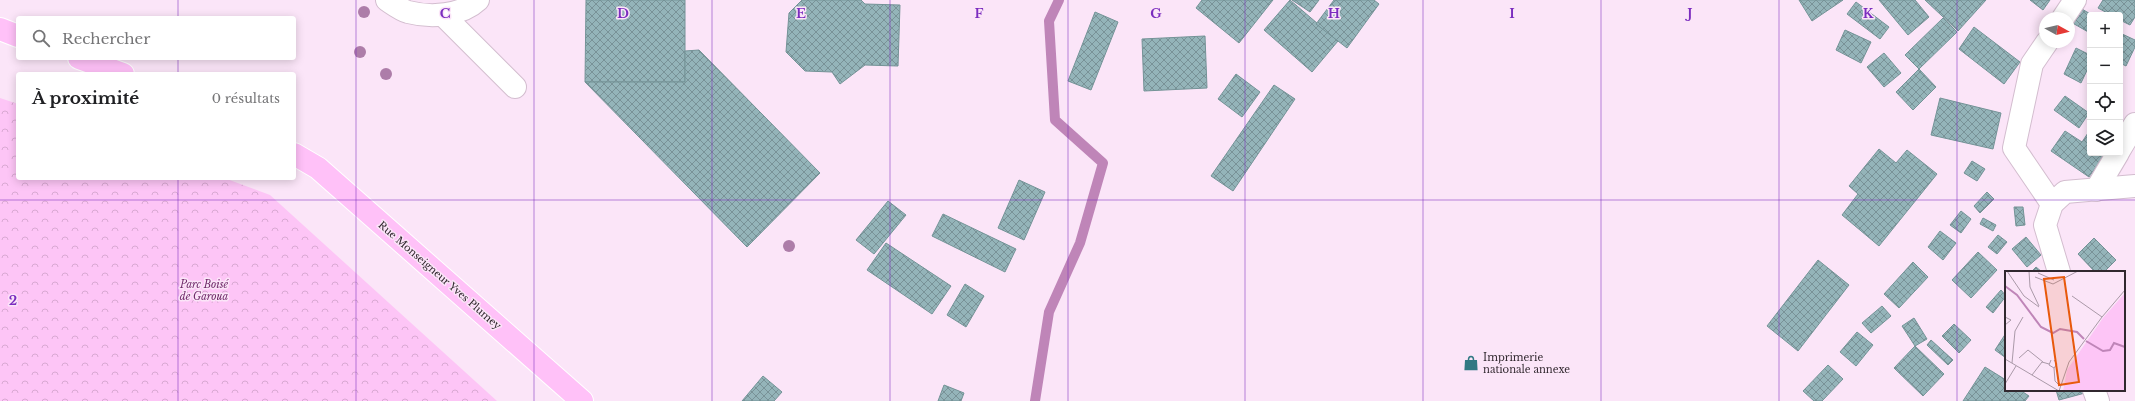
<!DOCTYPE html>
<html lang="fr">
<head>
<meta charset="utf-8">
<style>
	:root { --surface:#fff; --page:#f2f2f2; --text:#202124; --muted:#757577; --line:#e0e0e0 }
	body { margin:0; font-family:"Libre Baskerville",serif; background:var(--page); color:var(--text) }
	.controls { position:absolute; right:12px; top:12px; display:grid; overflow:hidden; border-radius:4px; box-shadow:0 2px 10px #0003 }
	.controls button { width:36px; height:36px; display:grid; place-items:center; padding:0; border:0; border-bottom:1px solid var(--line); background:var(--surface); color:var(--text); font:20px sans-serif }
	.compass { position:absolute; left:2039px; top:12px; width:36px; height:36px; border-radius:50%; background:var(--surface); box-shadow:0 2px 10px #0003; rotate:98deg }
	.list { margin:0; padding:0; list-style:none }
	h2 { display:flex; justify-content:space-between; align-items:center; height:52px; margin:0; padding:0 16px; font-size:17px }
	h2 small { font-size:13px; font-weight:400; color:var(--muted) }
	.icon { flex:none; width:22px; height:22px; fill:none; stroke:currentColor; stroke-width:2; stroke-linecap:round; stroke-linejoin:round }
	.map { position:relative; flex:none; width:2135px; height:401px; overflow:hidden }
	.search { position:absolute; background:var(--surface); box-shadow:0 2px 10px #0003; left:16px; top:16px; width:280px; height:44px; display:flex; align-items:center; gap:10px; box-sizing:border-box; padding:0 14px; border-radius:4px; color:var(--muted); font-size:15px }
	.panel { position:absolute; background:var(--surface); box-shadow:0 2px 10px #0003; left:16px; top:72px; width:280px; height:108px; border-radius:4px }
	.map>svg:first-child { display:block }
	.forest { fill:url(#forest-crowns) }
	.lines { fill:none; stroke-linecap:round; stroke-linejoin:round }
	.stream { stroke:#bf85b8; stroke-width:10 }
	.building { fill:url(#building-cross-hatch); stroke:#749397 }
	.minor-casing { stroke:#d3bdcf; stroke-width:24 }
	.major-casing { stroke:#fff; stroke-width:24 }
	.minor { stroke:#fff; stroke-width:22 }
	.major { stroke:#ffc1f8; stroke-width:22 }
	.tree { fill:#ad7da9 }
	.grid { fill:none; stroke:#7b2cbf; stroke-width:1; stroke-opacity:0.55 }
	.labels { text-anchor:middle; stroke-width:3; stroke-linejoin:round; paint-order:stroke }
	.street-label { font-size:10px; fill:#31282f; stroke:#fbe5f8 }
	.park-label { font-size:10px; font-style:italic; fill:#6e2868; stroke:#fbe5f8 }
	.poi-label { font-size:10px; fill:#31282f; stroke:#fbe5f8; text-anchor:start }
	.inset-river { fill:none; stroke:#bf85b8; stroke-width:2 }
	.inset-road { fill:none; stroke:#aa99a8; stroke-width:1 }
	.view { fill:#e8590c; fill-opacity:0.15; stroke:#e8590c; stroke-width:2 }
	.inset-edge { fill:none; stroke:#31282f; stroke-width:2 }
	.grid-label { font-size:13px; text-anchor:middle; font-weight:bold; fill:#7b2cbf; stroke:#fbe5f8; stroke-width:3; stroke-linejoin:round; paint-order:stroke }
</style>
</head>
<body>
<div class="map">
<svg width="2135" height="401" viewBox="0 0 2135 401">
	<defs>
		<pattern id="forest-crowns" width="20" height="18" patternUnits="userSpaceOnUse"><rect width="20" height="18" fill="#fdc5f6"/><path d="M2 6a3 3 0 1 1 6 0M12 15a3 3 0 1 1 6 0" fill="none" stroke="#d9a9d3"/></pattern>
		<pattern id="building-cross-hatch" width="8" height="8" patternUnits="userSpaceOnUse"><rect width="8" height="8" fill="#94b4b9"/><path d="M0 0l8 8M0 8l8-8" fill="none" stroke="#799297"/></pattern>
	</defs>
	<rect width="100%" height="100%" fill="#fbe5f8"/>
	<!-- forest -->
	<path class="forest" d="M0 98 18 104V178H224L270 195 497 401H0Z"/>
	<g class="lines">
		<!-- stream -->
		<path class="stream" d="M1035 401 1049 312 1080 243 1103 163 1055 120 1049 21 1059 0"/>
	</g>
	<!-- building -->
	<g class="building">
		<path d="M586 0H685V82H585Z"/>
		<path d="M802 0H861L865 4 900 5 898 66 865 65 840 84 832 72 805 71 786 52 789 13Z"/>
		<path d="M1202 0H1273L1239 43 1196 8Z"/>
		<path d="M1290 0 1338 41 1312 72 1264 30Z"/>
		<path d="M1292 0H1319L1310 12Z"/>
		<path d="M1334 0H1374L1379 4 1347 48 1316 24Z"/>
		<path d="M1799 0H1843L1812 21Z"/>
		<path d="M1879 0H1915L1929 17 1908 35Z"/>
		<path d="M1925 0H1986L1958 31Z"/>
		<path d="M2030 0H2050L2043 10Z"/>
		<path d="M2103 0H2135V17L2130 25 2120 20V15H2111L2098 8Z"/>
		<path d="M1856 2 1889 27 1880 39 1847 14Z"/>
		<path d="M2072 3 2092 15H2090V33L2069 21Z"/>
		<path d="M1095 12 1118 22 1091 90 1068 81Z"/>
		<path d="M1943 18 1957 32 1919 69 1905 55Z"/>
		<path d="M1974 27 2020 62 2004 84 1959 49Z"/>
		<path d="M1845 30 1871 42 1861 63 1836 50Z"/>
		<path d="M2120 33 2135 40V47L2126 66 2120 63Z"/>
		<path d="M1205 36 1207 88 1144 91 1142 39Z"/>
		<path d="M2076 48 2090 55V64L2081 83 2064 74Z"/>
		<path d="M699 50 820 173 747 247 585 82H685V51Z"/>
		<path d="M1884 53 1901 73 1884 87 1867 67Z"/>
		<path d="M1919 69 1936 87 1913 110 1896 92Z"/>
		<path d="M1236 74 1260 92 1242 117 1218 99Z"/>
		<path d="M1274 85 1295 99 1233 191 1211 176Z"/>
		<path d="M2065 96 2089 113 2079 128 2054 110Z"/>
		<path d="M1940 98 2001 113 1993 149 1931 135Z"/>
		<path d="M2090 130V153H2106L2089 177 2051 151 2065 131 2082 142Z"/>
		<path d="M1879 149 1896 163 1907 150 1937 174 1879 246 1842 215 1858 194 1849 186Z"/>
		<path d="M1972 161 1985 169 1977 181 1964 173Z"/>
		<path d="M1019 180 1045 192 1024 240 998 228Z"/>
		<path d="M1987 192 1994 199 1980 213 1974 206Z"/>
		<path d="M888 201 906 215 874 254 856 240Z"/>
		<path d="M2014 207H2023L2025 225 2016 226Z"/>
		<path d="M1961 211 1971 219 1961 233 1950 225Z"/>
		<path d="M943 214 1016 249 1005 272 932 236Z"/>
		<path d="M1983 218 1996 225 1993 231 1980 224Z"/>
		<path d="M1940 231 1956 243 1943 260 1928 247Z"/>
		<path d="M1998 235 2007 242 1997 254 1988 247Z"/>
		<path d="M2026 237 2041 255 2027 267 2012 249Z"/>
		<path d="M2094 238 2116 260 2104 272H2095L2078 254Z"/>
		<path d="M886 243 951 286 932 314 867 270Z"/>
		<path d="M1978 252 1997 270 1971 298 1952 280Z"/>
		<path d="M1818 260 1849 285 1798 351 1767 326Z"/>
		<path d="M1913 262 1928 277 1899 308 1884 294Z"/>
		<path d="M2036 267 2042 272H2031Z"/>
		<path d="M965 284 984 296 966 327 947 315Z"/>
		<path d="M2001 290 2006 296 1993 313 1986 307Z"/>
		<path d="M1882 306 1891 316 1871 333 1862 323Z"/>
		<path d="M1914 318 1927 339 1915 346 1902 326Z"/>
		<path d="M1954 324 1971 340 1959 353 1942 336Z"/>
		<path d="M1857 332 1873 345 1856 366 1840 352Z"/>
		<path d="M2006 333V358L1995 350Z"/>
		<path d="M1931 340 1953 360 1948 365 1927 345Z"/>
		<path d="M1915 346 1944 374 1923 396 1894 368Z"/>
		<path d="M1828 365 1843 379 1822 401H1814L1803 391Z"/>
		<path d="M1985 367 2006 380V390H2020L2029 396 2025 401H1963Z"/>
		<path d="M763 376 782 392 774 401H742Z"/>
		<path d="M944 385 964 393 961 401H938Z"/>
		<path d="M2056 390H2084L2085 393 2059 400Z"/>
	</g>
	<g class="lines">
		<!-- minor casing -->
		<g class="minor-casing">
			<g id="minor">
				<path d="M387 0C393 4 401 10 408 12 431 18 461 16 478 0"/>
				<path d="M444 16 515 87"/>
				<path d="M2063 18 2075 0"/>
				<path d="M2047 42 2032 64 2014 148 2052 204"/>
				<path d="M2120 149 2135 124"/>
				<path d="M2096 190 2118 153"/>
				<path d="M2059 272 2045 225 2052 204 2065 192 2135 186"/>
				<path d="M2094 390 2098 401"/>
			</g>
		</g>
		<!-- major casing -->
		<g class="major-casing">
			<g id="major">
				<path d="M0 29 18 36"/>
				<path d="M79 58 123 74"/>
				<path d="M294 154 318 168 582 401"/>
			</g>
		</g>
		<!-- minor -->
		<use href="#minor" class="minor"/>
		<!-- major -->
		<use href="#major" class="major"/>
	</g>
	<!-- trees -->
	<g class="tree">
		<circle cx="364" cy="12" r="6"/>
		<circle cx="360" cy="52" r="6"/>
		<circle cx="386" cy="74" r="6"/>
		<circle cx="789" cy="246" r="6"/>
	</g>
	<!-- grid -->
	<path class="grid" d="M178 0V18M356 0V401M534 0V401M712 0V401M890 0V401M1068 0V401M1245 0V401M1423 0V401M1601 0V401M1779 0V401M1957 0V401M178 58V74M178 178V401M0 200H2135"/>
	<!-- icons -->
	<defs>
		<g id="shop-bare" transform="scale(1.2)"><path d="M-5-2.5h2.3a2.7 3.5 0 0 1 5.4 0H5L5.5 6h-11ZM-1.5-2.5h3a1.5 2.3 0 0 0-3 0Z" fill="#317983" stroke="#fbe5f8" stroke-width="2.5" paint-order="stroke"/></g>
	</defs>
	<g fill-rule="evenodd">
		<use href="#shop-bare" x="1471" y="363"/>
	</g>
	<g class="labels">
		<!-- street labels -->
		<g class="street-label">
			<text transform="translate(440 275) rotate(41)" y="4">Rue Monseigneur Yves Plumey</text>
		</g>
		<!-- park labels -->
		<g class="park-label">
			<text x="204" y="288">Parc Boisé<tspan x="204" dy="12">de Garoua</tspan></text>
		</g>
		<!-- poi labels -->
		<g class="poi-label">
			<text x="1483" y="361">Imprimerie<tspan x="1483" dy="12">nationale annexe</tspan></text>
		</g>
	</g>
	<!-- overview -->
	<g transform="translate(2005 271)">
		<rect width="120" height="120" fill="#fbe5f8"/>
		<path d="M120 22V120H58L62 99 98 47Z" fill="#fdc5f6"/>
		<path class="inset-river" d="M0 15 12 24 36 56 48 62 55 58 72 61 79 68M81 70 98 80 105 79 109 72 120 76"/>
		<path class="inset-road" d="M2 0 19 25 34 36M24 0 25 16 34 35M33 2 49 9M30 6 48 13 73 0M67 25 97 46M0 46 6 49 0 54M14 87 23 79 38 91M0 88 54 120M46 89 44 94 49 97 52 93 49 89M7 92 10 60 18 46M49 97 50 110 55 115M27 104 37 91 44 93M0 113 11 95M54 120 64 91 97 46 120 19"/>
		<path class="view" d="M59 6 74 111 54 114 39 8Z"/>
		<rect width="120" height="120" class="inset-edge"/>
	</g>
	<g class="grid-label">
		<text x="445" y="18">C</text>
		<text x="623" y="18">D</text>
		<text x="801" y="18">E</text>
		<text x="979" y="18">F</text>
		<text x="1156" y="18">G</text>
		<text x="1334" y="18">H</text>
		<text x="1512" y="18">I</text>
		<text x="1690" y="18">J</text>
		<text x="1868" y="18">K</text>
		<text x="13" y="305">2</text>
	</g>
</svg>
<div class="controls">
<button>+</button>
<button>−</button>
<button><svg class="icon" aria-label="locate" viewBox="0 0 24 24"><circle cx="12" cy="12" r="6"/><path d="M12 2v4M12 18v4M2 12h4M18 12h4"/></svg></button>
<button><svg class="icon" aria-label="layers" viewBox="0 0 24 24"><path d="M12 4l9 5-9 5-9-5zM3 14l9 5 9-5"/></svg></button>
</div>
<svg class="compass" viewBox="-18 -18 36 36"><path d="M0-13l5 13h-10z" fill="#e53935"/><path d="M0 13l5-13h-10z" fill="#757577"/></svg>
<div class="search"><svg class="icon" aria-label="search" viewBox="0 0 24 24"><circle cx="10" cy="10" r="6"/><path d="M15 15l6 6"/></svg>Rechercher</div>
<section class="panel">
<h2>À proximité<small>0 résultats</small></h2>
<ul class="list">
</ul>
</section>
</div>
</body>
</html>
